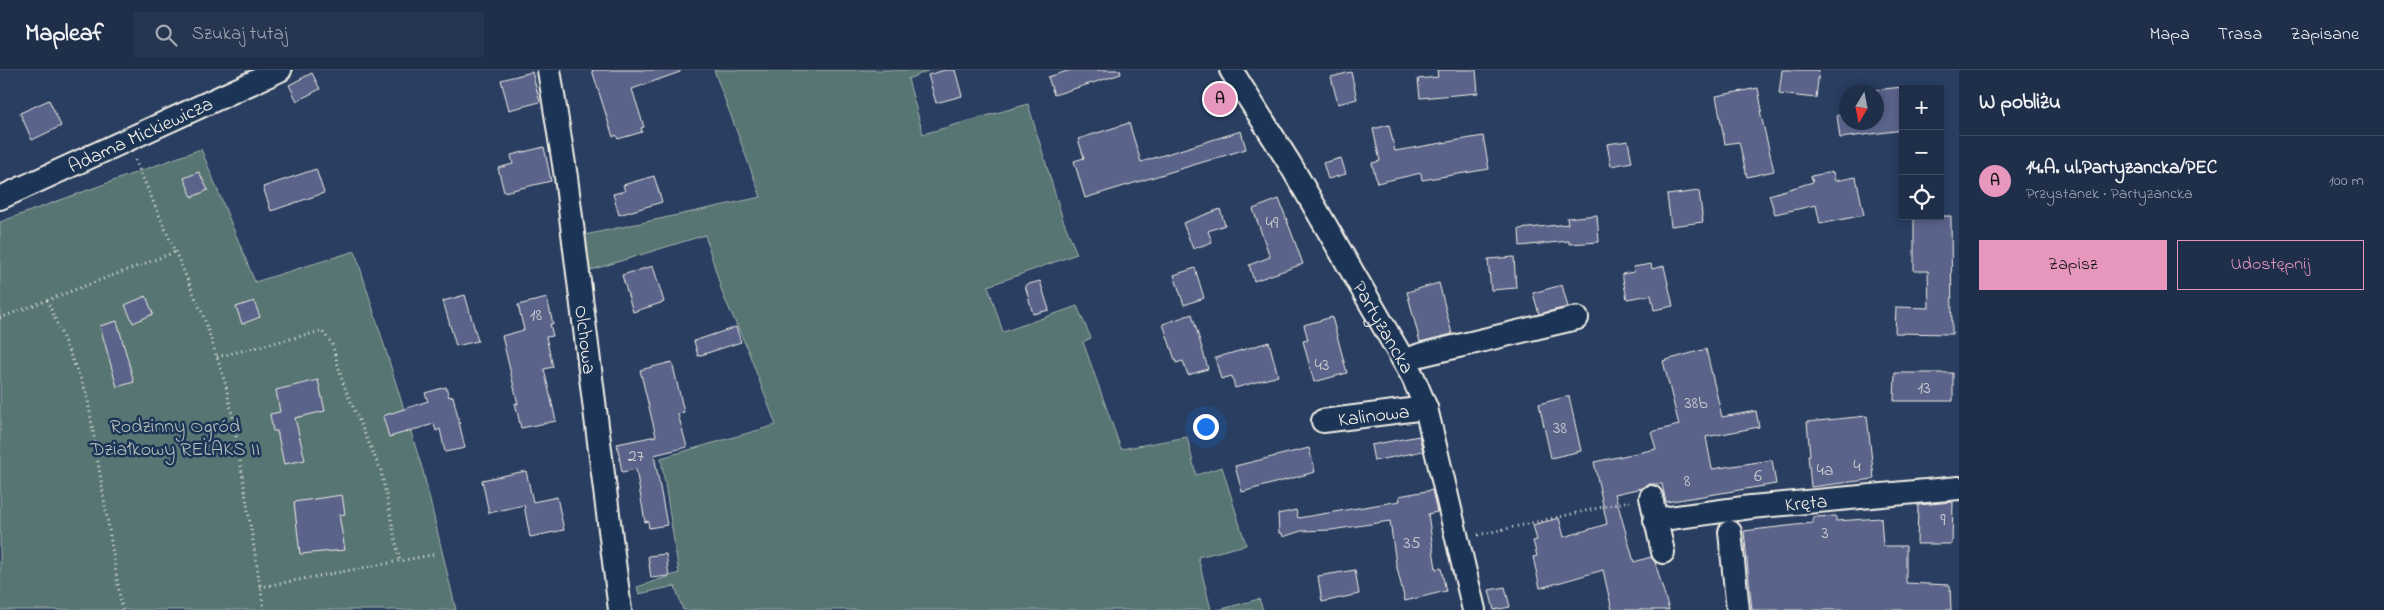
<!DOCTYPE html>
<html lang="pl">
<head>
<meta charset="utf-8">
<style>
	:root { --surface:#1f2e49; --page:#273650; --text:#f1f3f6; --muted:#a1a8b4; --line:#3c4a61; --accent:#e797bd }
	body { margin:0; font-family:"Indie Flower",sans-serif; background:var(--page); color:var(--text) }
	.controls { position:absolute; right:15px; top:15px; display:grid; overflow:hidden; border-radius:0px; box-shadow:0 2px 8px #0003 }
	.controls button { width:45px; height:45px; display:grid; place-items:center; padding:0; border:0; border-bottom:1px solid var(--line); background:var(--surface); color:var(--text); font:25px sans-serif }
	.compass { position:absolute; left:1839px; top:15px; width:45px; height:45px; border-radius:50%; background:var(--surface); box-shadow:0 2px 8px #0003; rotate:190deg }
	.you { position:absolute; left:1205px; top:356px; width:18px; height:18px; margin:-12px; border:4px solid #fff; border-radius:50%; background:#1a73e8; box-shadow:0 0 0 8px #1a73e833 }
	.badge { display:grid; place-items:center; width:32px; height:32px; border-radius:50%; background:var(--accent); color:#111; font-size:16px; font-weight:700 }
	.pin { position:absolute; translate:-50% -50%; border:2px solid #fff; box-shadow:0 1px 5px #0006 }
	.list { margin:0; padding:0; list-style:none }
	h2 { display:flex; justify-content:space-between; align-items:center; height:65px; margin:0; padding:0 20px; font-size:21px }
	h2 small { font-size:16px; font-weight:400; color:var(--muted) }
	.list li { display:grid; grid-template-columns:32px 1fr auto; gap:15px; align-items:center; box-sizing:border-box; height:90px; padding:0 20px; border-top:1px solid var(--line) }
	.list b { display:block; font-size:19px; white-space:nowrap }
	.list p { margin:0; font-size:16px; white-space:nowrap; color:var(--muted) }
	.list em { font-size:16px; font-style:normal; color:var(--muted) }
	.actions { display:flex; gap:10px; padding:15px 20px }
	.actions a { flex:1; padding:11px 0; border:1px solid var(--accent); border-radius:0px; text-align:center; font-size:18px; color:var(--accent) }
	.actions .main { background:var(--accent); color:#111 }
	.icon { flex:none; width:28px; height:28px; fill:none; stroke:currentColor; stroke-width:2; stroke-linecap:round; stroke-linejoin:round }
	.map { position:relative; flex:none; width:1959px; height:540px; overflow:hidden }
	header { display:flex; align-items:center; gap:30px; box-sizing:border-box; height:70px; padding:0 25px; background:var(--surface); border-bottom:1px solid var(--line) }
	header strong { font-size:24px }
	nav { display:flex; gap:28px; margin-inline-start:auto; font-size:18px }
	.search { width:350px; height:45px; background:var(--page); display:flex; align-items:center; gap:12px; box-sizing:border-box; padding:0 18px; border-radius:0px; color:var(--muted); font-size:19px }
	main { display:flex }
	aside { flex:1; background:var(--surface) }
	.map>svg:first-child { display:block }
	.green { fill:#577573; stroke:#a6b3ae }
	.building { fill:#5a638a; stroke:#f4f1e8 }
	.lines { fill:none; stroke-linecap:round; stroke-linejoin:round }
	.minor-casing { stroke:#f4f1e8; stroke-width:26 }
	.path { stroke:#f4f1e8; stroke-width:3; stroke-dasharray:1 4; stroke-linecap:butt }
	.minor { stroke:#1d3557; stroke-width:22 }
	.labels { text-anchor:middle; stroke-width:5; stroke-linejoin:round; paint-order:stroke }
	.number-label { font-size:18px; fill:#ceced0 }
	.street-label { font-size:20px; fill:#f4f1e8; stroke:#1d3557 }
	.park-label { font-size:20px; fill:#b5bfb9; stroke:#1d3557 }
</style>
</head>
<body>
<header>
<strong>Mapleaf</strong>
<div class="search"><svg class="icon" aria-label="search" viewBox="0 0 24 24"><circle cx="10" cy="10" r="6"/><path d="M15 15l6 6"/></svg>Szukaj tutaj</div>
<nav><a>Mapa</a><a>Trasa</a><a>Zapisane</a></nav>
</header>
<main>
<div class="map">
<svg width="1959" height="540" viewBox="0 0 1959 540">
	<rect width="100%" height="100%" fill="#293e61"/>
	<filter id="ink" filterUnits="userSpaceOnUse"><feTurbulence type="fractalNoise" baseFrequency=".02" numOctaves="2"/><feDisplacementMap in="SourceGraphic" scale="10" xChannelSelector="R" yChannelSelector="G"/><feConvolveMatrix kernelMatrix="1 2 1 2 8 2 1 2 1" color-interpolation-filters="sRGB"/></filter>
	<g filter="url(#ink)">
		<!-- green -->
		<g class="green">
			<path d="M714 0H930L908 9 923 64 1028 34 1063 150 1077 184 988 216 1003 262 1077 236 1091 268 1083 272 1121 379 1187 367 1196 405 1222 397 1246 475 1198 487 1211 540H683L675 516 639 524 637 517 679 503 661 388 776 355 747 278 723 225 705 165 588 201 585 165 761 127Z"/>
			<path d="M201 79 255 212 355 181 423 401 456 540H0V152Z"/>
			<path d="M1259 529 1263 540H1218Z"/>
		</g>
		<!-- building -->
		<g class="building">
			<path d="M592 0H680V2L632 19 644 57 641 58 642 62 618 69 616 65 613 67Z"/>
			<path d="M945 0H955L962 26 936 33 928 5Z"/>
			<path d="M1071 0H1120L1121 4 1054 25 1048 7Z"/>
			<path d="M1437 0H1476L1478 23 1420 28 1418 9 1438 7Z"/>
			<path d="M1782 0H1819L1816 28 1779 24Z"/>
			<path d="M532 2 540 32 509 40 501 10Z"/>
			<path d="M1351 2 1357 29 1338 34 1331 7Z"/>
			<path d="M312 3 320 19 297 31 289 15Z"/>
			<path d="M1902 17 1903 60 1840 68 1837 45 1846 44V52H1876V22H1856Z"/>
			<path d="M1758 18 1762 41H1760L1774 101 1747 107 1739 72 1725 74 1716 26Z"/>
			<path d="M49 30 61 56 32 70 20 43Z"/>
			<path d="M1129 53 1141 92 1241 61 1246 79 1085 128 1074 91 1084 88 1078 69Z"/>
			<path d="M1389 55 1395 81 1483 66 1489 99 1422 110 1421 103 1377 113 1372 93 1380 91 1373 59Z"/>
			<path d="M1628 71 1632 92 1611 96 1607 74Z"/>
			<path d="M544 77 551 111 504 122 498 98 513 94 511 85Z"/>
			<path d="M1341 88 1346 104 1328 109 1323 93Z"/>
			<path d="M316 99 324 123 271 141 263 117Z"/>
			<path d="M199 102 208 120 192 127 184 108Z"/>
			<path d="M1833 102 1835 111 1856 107 1864 145 1820 154 1816 135 1775 144 1769 125 1813 112 1811 106Z"/>
			<path d="M654 106 662 132 619 145 613 124 625 121 623 115Z"/>
			<path d="M1699 121 1703 152 1671 156 1667 125Z"/>
			<path d="M1279 129 1303 194 1254 211 1249 195 1270 187 1253 139Z"/>
			<path d="M1220 139 1225 155 1208 161 1212 172 1193 179 1183 153Z"/>
			<path d="M1597 145 1599 172 1569 174V171L1520 176 1519 159 1568 154 1567 148Z"/>
			<path d="M1914 146H1951L1952 264 1895 263 1896 237 1929 238 1928 201H1914Z"/>
			<path d="M1514 187 1516 218 1491 220 1488 189Z"/>
			<path d="M1651 194 1652 199 1664 196 1673 236 1654 240 1651 225 1627 229 1622 204 1634 202 1633 197Z"/>
			<path d="M653 196 664 232 633 242 622 205Z"/>
			<path d="M1195 198 1204 228 1184 235 1174 205Z"/>
			<path d="M1040 211 1049 240 1033 244 1025 215Z"/>
			<path d="M1439 213 1452 264 1420 272 1407 222Z"/>
			<path d="M1562 215 1568 237 1539 244 1533 223Z"/>
			<path d="M465 225 478 271 456 276 443 231Z"/>
			<path d="M146 226 153 244 133 253 125 235Z"/>
			<path d="M547 228 553 254H550L553 266 546 267 553 297 544 299 556 351 521 358 515 333 518 334 502 266 524 260 518 235Z"/>
			<path d="M254 231 260 247 242 254 236 237Z"/>
			<path d="M1192 244 1208 299 1188 305 1183 291 1176 293 1163 254Z"/>
			<path d="M1332 247 1347 303 1314 312 1303 271 1308 270 1304 255Z"/>
			<path d="M117 251 134 312 117 317 100 256Z"/>
			<path d="M736 257 741 272 698 286 694 271Z"/>
			<path d="M1269 272 1278 306 1235 318 1232 306 1221 309 1215 288Z"/>
			<path d="M1706 279 1722 347 1756 341 1759 357 1706 367 1712 399 1772 390 1776 414 1666 432 1662 414H1648L1642 418 1615 424 1634 492 1651 487 1655 492 1669 540H1612L1603 500 1540 518 1533 487 1537 486 1533 471 1537 470 1533 455 1559 448 1564 467 1607 454 1594 392 1656 379 1651 362 1679 355 1663 291Z"/>
			<path d="M672 292 684 342 678 344 687 377 654 385 667 455 649 458 648 451 645 452 636 399 622 402 617 374 656 366 640 300Z"/>
			<path d="M1895 303H1953V331H1894Z"/>
			<path d="M318 310 325 341 295 348 305 390 284 394 277 361H273L270 344 280 342 276 320Z"/>
			<path d="M446 317 449 327 453 326 465 378 445 382 440 359 436 361 434 354 389 367 383 346 428 331 425 323Z"/>
			<path d="M1569 326 1581 381 1551 388 1539 334Z"/>
			<path d="M1867 346 1874 409 1811 417 1808 385H1810L1807 352Z"/>
			<path d="M1419 366 1423 381 1374 391 1371 375Z"/>
			<path d="M1309 378 1315 402 1242 422 1235 396Z"/>
			<path d="M526 401 533 432 557 427 564 460 530 467 524 435 489 443 482 410Z"/>
			<path d="M1432 420 1437 442 1428 444 1436 499 1441 498 1446 521 1405 531 1396 494 1390 451 1331 460 1301 461 1283 467 1282 463H1279L1278 444 1296 440 1298 448 1400 431 1399 426Z"/>
			<path d="M342 425 345 444 339 445 345 480 300 484 294 432Z"/>
			<path d="M1953 432 1952 474H1917L1918 435Z"/>
			<path d="M1836 446V451L1881 448 1883 476H1906V513L1950 515 1951 540H1752L1744 461 1813 453V447Z"/>
			<path d="M666 484 669 506 651 508 648 486Z"/>
			<path d="M1355 500 1359 524 1322 532 1318 506Z"/>
			<path d="M1505 517 1510 537 1494 540 1489 520Z"/>
		</g>
		<g class="lines">
			<!-- minor casing -->
			<g class="minor-casing">
				<g id="minor">
					<path id="s1" d="M549 0 566 107 620 540"/>
					<path id="s2" d="M1231 0 1290 94 1413 307 1426 338 1474 540"/>
					<path id="s3" d="M0 128 280 0"/>
					<path d="M1404 291 1420 285 1577 248"/>
					<path id="s4" d="M1323 351 1426 338"/>
					<path d="M1651 427 1663 482"/>
					<path id="s5" d="M1655 450 1751 437 1959 418"/>
					<path d="M1730 462 1738 540"/>
				</g>
			</g>
			<!-- path -->
			<g class="path">
				<path d="M135 90 203 245 225 312 234 353 264 540"/>
				<path d="M47 230 87 324 122 540"/>
				<path d="M0 248 175 182"/>
				<path d="M217 287 322 261 332 274 344 316 381 401 400 492"/>
				<path d="M1478 465 1630 431"/>
				<path d="M260 517 437 484"/>
			</g>
			<!-- minor -->
			<use href="#minor" class="minor"/>
		</g>
	</g>
	<g class="labels">
		<!-- number labels -->
		<g class="number-label">
			<text x="1272" y="158">49</text>
			<text x="536" y="250">18</text>
			<text x="1322" y="300">43</text>
			<text x="1924" y="323">13</text>
			<text x="1696" y="338">38b</text>
			<text x="1560" y="363">38</text>
			<text x="636" y="391">27</text>
			<text x="1857" y="401">4</text>
			<text x="1825" y="405">4a</text>
			<text x="1758" y="411">6</text>
			<text x="1687" y="416">8</text>
			<text x="1943" y="455">9</text>
			<text x="1825" y="468">3</text>
			<text x="1412" y="478">35</text>
		</g>
		<!-- street labels -->
		<g class="street-label">
			<text dy="7" stroke="none"><textPath href="#s3" startOffset="154">Adama Mickiewicza</textPath></text>
			<text dy="7" stroke="none"><textPath href="#s2" startOffset="299">Partyzancka</textPath></text>
			<text dy="7" stroke="none"><textPath href="#s1" startOffset="272">Olchowa</textPath></text>
			<text dy="7" stroke="none"><textPath href="#s4" startOffset="51">Kalinowa</textPath></text>
			<text dy="7" stroke="none"><textPath href="#s5" startOffset="152">Kręta</textPath></text>
		</g>
		<!-- park labels -->
		<g class="park-label">
			<text x="175" y="362">Rodzinny Ogród<tspan x="175" dy="23">Działkowy RELAKS II</tspan></text>
		</g>
	</g>
</svg>
<div class="controls">
<button>+</button>
<button>−</button>
<button><svg class="icon" aria-label="locate" viewBox="0 0 24 24"><circle cx="12" cy="12" r="6"/><path d="M12 2v4M12 18v4M2 12h4M18 12h4"/></svg></button>
</div>
<svg class="compass" viewBox="-18 -18 36 36"><path d="M0-13l5 13h-10z" fill="#e53935"/><path d="M0 13l5-13h-10z" fill="#a1a8b4"/></svg>
<div class="you"></div>
<div class="pin badge" style="left:1220px;top:29px">A</div>
</div>
<aside>
<h2>W pobliżu<small></small></h2>
<ul class="list">
<li><span class="badge">A</span><div><b>14.A. ul.Partyzancka/PEC</b><p>Przystanek · Partyzancka</p></div><em>100 m</em></li>
</ul>
<div class="actions"><a class="main">Zapisz</a><a>Udostępnij</a></div>
</aside>
</main>
</body>
</html>
